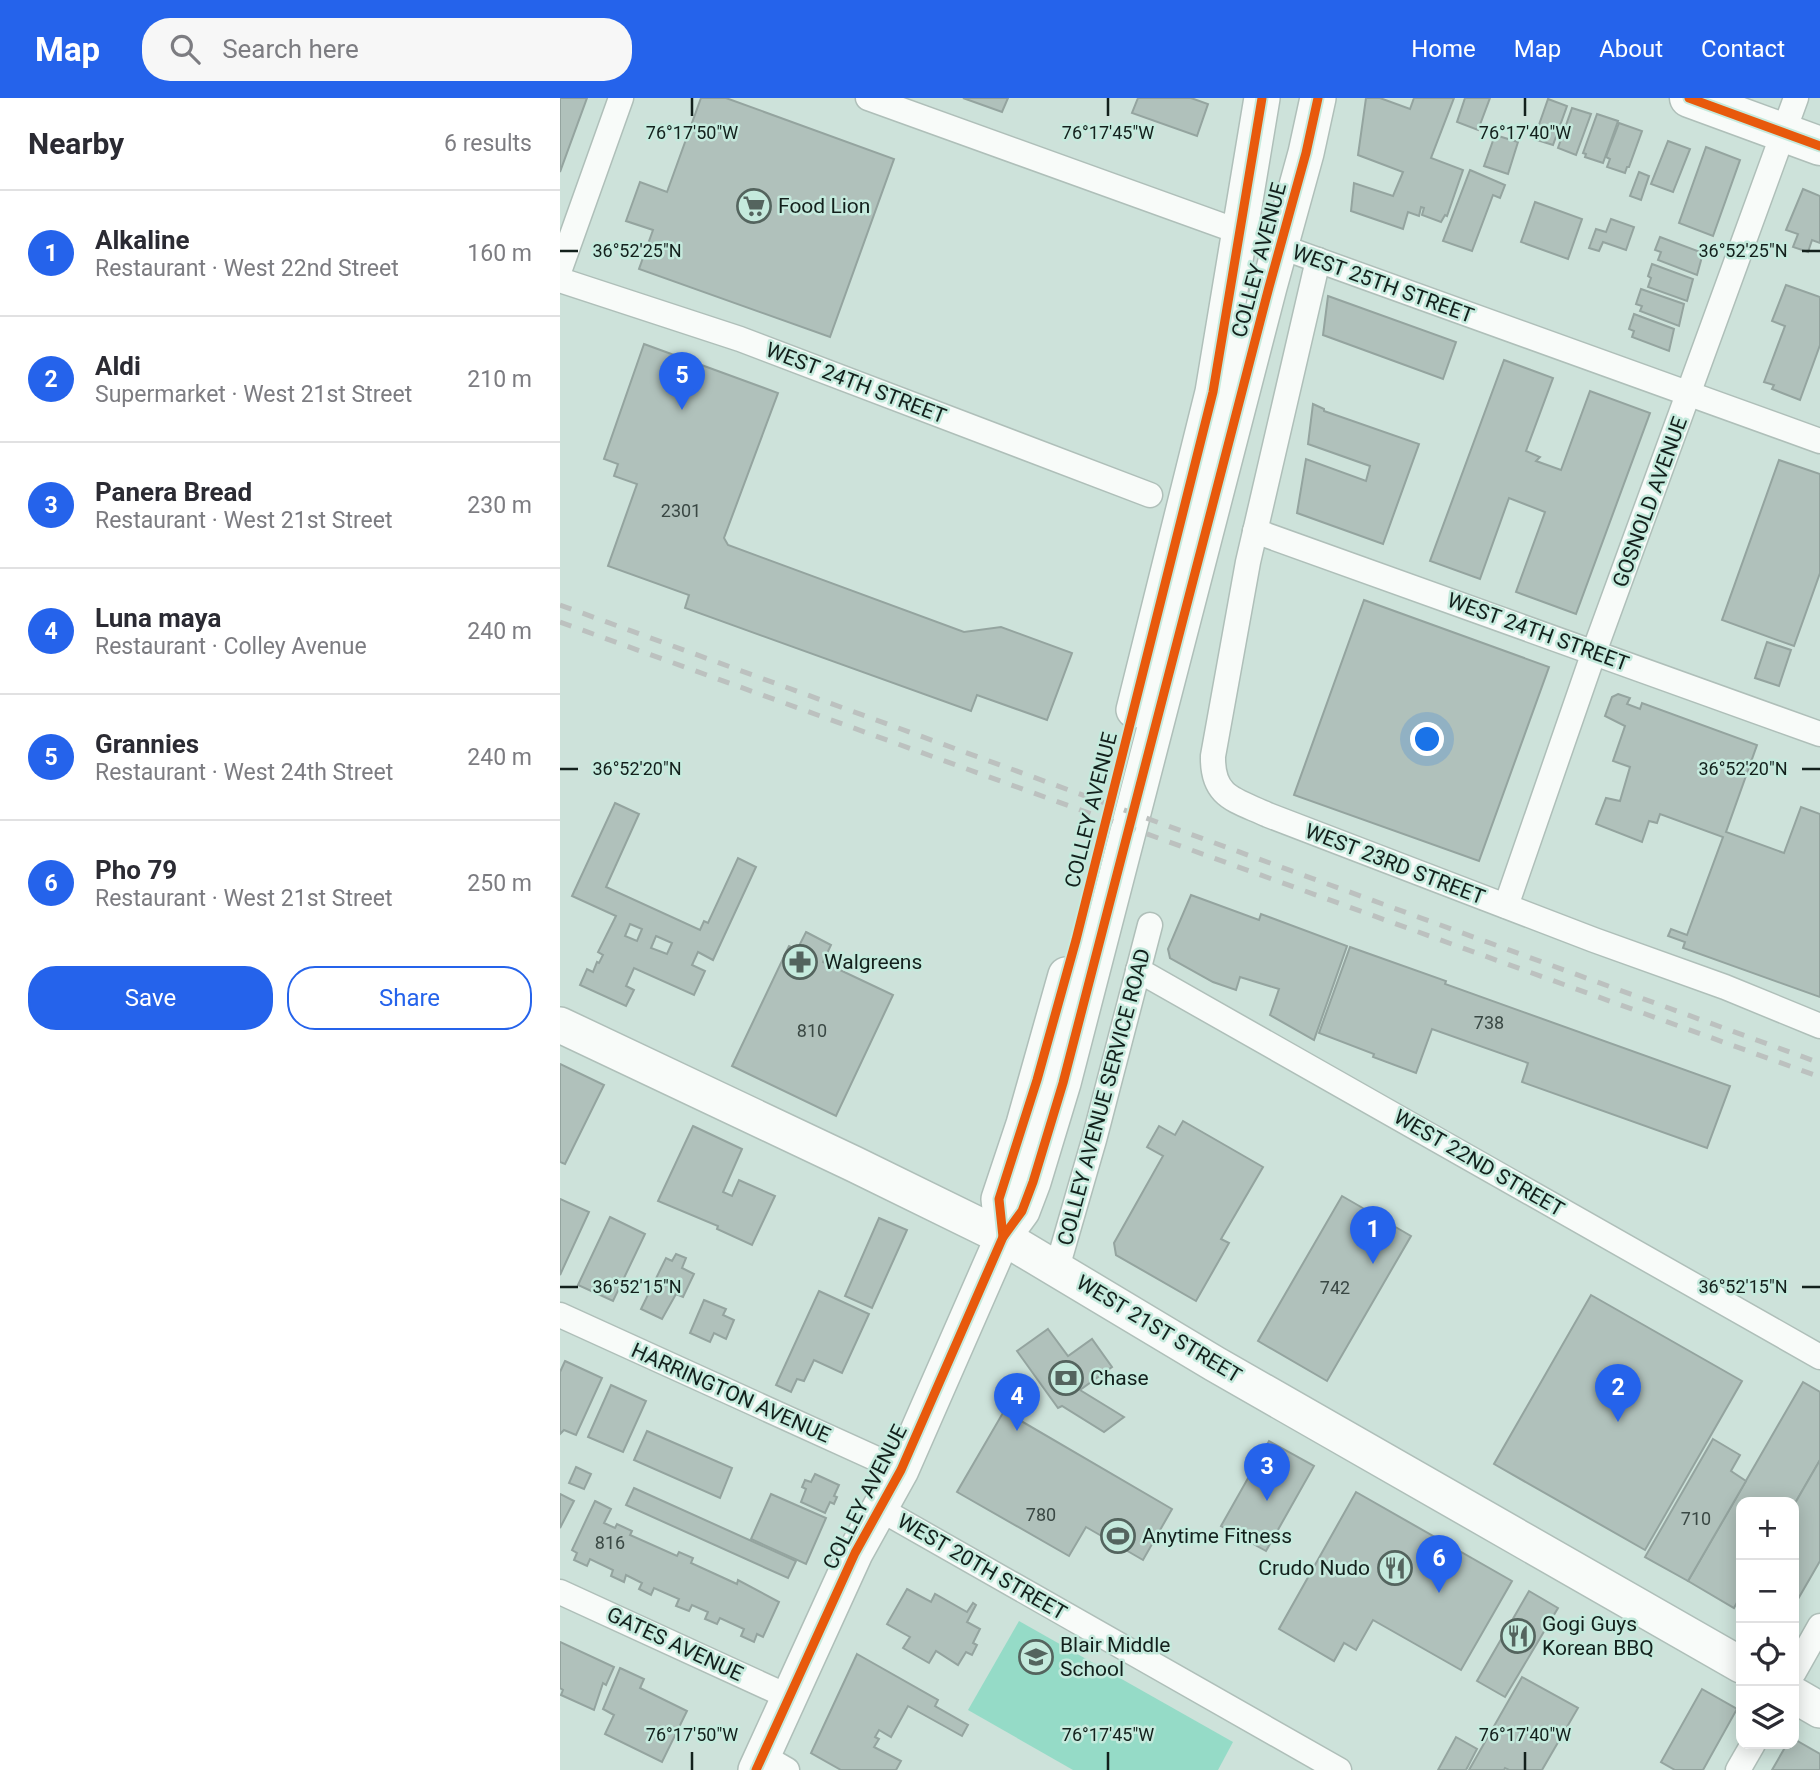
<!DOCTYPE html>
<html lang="en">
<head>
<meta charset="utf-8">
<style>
	:root { --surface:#fff; --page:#f7f7f7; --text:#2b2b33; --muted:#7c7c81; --line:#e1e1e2; --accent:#2563eb }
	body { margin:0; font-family:Roboto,sans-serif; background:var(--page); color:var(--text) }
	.controls { position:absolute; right:21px; bottom:21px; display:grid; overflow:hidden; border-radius:14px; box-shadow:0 4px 18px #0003 }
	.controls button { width:63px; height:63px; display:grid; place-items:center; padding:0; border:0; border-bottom:2px solid var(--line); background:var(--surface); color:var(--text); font:35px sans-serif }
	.you { position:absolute; left:868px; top:642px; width:24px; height:24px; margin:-18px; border:5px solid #fff; border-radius:50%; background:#1a73e8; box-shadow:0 0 0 10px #1a73e833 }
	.badge { display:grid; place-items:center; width:46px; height:46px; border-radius:50%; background:var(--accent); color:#fff; font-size:23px; font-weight:700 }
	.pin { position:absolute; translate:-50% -58px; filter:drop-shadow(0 2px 4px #0008) }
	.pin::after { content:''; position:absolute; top:37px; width:24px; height:21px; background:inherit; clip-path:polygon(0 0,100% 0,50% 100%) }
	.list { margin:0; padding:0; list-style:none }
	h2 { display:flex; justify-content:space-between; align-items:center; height:91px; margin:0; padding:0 28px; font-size:30px }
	h2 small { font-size:23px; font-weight:400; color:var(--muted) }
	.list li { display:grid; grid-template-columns:46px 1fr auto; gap:21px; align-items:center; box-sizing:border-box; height:126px; padding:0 28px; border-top:2px solid var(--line) }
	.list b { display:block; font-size:26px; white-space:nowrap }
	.list p { margin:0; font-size:23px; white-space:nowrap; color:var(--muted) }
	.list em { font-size:23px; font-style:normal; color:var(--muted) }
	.actions { display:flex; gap:14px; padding:21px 28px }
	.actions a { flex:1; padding:16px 0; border:2px solid var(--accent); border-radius:28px; text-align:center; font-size:24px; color:var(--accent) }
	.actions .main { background:var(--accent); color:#fff }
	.icon { flex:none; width:38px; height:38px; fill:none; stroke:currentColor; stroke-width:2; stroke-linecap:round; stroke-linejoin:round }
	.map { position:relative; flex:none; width:1260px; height:1672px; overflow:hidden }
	header { display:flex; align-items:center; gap:42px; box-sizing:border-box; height:98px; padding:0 35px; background:var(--accent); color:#fff }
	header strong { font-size:33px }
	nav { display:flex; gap:38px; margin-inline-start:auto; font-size:24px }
	.search { width:490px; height:63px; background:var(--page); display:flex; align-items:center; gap:18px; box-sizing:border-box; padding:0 24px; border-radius:28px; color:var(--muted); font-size:26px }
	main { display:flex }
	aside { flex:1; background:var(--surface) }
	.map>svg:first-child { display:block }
	.green { fill:#95dbc7 }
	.building { fill:#b0c1bb; stroke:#94a49f; stroke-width:2; fill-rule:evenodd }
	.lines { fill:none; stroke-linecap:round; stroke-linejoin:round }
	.street-casing { stroke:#afbfb9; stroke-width:27 }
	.secondary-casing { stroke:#afbfb9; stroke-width:38 }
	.primary-casing { stroke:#afbfb9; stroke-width:41 }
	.street { stroke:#f8fbf9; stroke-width:24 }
	.secondary { stroke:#f8fbf9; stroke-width:35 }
	.primary { stroke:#f8fbf9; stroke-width:38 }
	.rail { stroke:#bcc1bf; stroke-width:5; stroke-dasharray:12 12; stroke-linecap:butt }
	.cycleway-casing { stroke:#c5eadd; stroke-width:13 }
	.cycleway { stroke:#e8590c; stroke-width:9 }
	.ticks { fill:none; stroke:#13201c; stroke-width:2.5 }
	.labels { text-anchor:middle; stroke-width:5; stroke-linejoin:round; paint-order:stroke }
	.number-label { font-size:18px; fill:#3a4844 }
	.poi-label { font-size:21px; fill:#13201c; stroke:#c5eadd; text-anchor:start }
	.street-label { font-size:21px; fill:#13201c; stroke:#c5eadd }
	.ticks-label { font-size:18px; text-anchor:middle; fill:#13201c; stroke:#c5eadd; stroke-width:5; stroke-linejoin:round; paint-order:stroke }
</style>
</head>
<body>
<header>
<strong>Map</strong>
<div class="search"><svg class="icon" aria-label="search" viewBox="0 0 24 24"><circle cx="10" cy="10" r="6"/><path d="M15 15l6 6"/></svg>Search here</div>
<nav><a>Home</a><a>Map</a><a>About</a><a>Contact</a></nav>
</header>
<main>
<aside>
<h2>Nearby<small>6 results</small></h2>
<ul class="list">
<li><span class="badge">1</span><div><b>Alkaline</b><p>Restaurant · West 22nd Street</p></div><em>160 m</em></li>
<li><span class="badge">2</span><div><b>Aldi</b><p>Supermarket · West 21st Street</p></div><em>210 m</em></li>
<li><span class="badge">3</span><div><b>Panera Bread</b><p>Restaurant · West 21st Street</p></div><em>230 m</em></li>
<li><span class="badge">4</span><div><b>Luna maya</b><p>Restaurant · Colley Avenue</p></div><em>240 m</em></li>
<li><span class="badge">5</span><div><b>Grannies</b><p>Restaurant · West 24th Street</p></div><em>240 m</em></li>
<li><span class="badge">6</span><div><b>Pho 79</b><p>Restaurant · West 21st Street</p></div><em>250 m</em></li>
</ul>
<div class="actions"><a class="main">Save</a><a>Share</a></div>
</aside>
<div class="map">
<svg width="1260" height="1672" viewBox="0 0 1260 1672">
	<rect width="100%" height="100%" fill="#cde2da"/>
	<!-- green -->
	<path class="green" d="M459 1523 673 1644 658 1672H513L408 1612Z"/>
	<!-- building -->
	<g class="building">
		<path d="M0 0H27L0 74Z"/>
		<path d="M141 0H166L334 61 270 239 79 171 93 132 66 123 80 84 107 94Z"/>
		<path d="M403 0H448L442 14Z"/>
		<path d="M578 0H631L648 6 637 38 572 15Z"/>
		<path d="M806 0H820L850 11 854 0H894L871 60 903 72 887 118 885 117 881 124 862 117 864 110 861 109 859 118 848 114 843 131 791 113 794 85 833 98 843 74 798 57Z"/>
		<path d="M905 0H930L918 32 897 24Z"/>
		<path d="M988 1 1007 8 993 47 974 41Z"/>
		<path d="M1012 10 1031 16 1016 57 998 50Z"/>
		<path d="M1037 16 1058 23 1043 65 1025 59 1026 56 1023 55Z"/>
		<path d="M1059 25 1082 33 1069 69H1067L1065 75 1047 69 1050 61 1046 59Z"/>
		<path d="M935 37 958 44 948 76 924 68Z"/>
		<path d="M1108 43 1130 51 1113 94 1091 86Z"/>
		<path d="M1146 49 1180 62 1153 138 1119 125Z"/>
		<path d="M910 72 945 87 940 100 933 97 912 153 883 143Z"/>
		<path d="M1079 74 1089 78 1081 102 1070 98Z"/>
		<path d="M1243 91 1260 98V145L1252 142 1248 154 1233 149 1238 136 1226 132Z"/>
		<path d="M975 104 1022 121 1008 161 961 144Z"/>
		<path d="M1051 121 1074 129 1066 152 1043 144 1039 153 1029 150 1036 131 1046 134Z"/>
		<path d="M1100 139 1143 155 1137 177 1098 162 1101 154 1095 152Z"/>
		<path d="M1092 166 1133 181 1127 203 1088 189 1091 180 1088 178Z"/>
		<path d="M1226 187 1260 199V247L1240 302 1212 291 1214 287 1204 284 1225 228 1212 223Z"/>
		<path d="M1081 191 1124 206 1119 228 1080 213 1082 208 1076 206Z"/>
		<path d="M768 198 896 244 883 281 763 237Z"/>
		<path d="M1074 216 1114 231 1109 253 1072 239 1074 233 1069 231Z"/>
		<path d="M84 246 218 295 164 440 168 447 404 534 441 529 512 555 487 622 417 597 411 613 125 510 129 497 48 468 77 386 54 378 58 366 44 361Z"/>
		<path d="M944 262 993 280 966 353 980 359 976 363 1001 372 1030 293 1090 315 1016 516 956 494 985 414 949 400 920 481 870 463Z"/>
		<path d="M753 306 764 311V313L859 346 823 446 737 415 746 361 806 383 810 368 748 346Z"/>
		<path d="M1219 362 1260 376V475L1234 548 1162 522Z"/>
		<path d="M804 502 989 569 919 763 734 697Z"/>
		<path d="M1207 544 1231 552 1219 588 1195 580Z"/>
		<path d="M1058 596 1070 600 1067 606 1080 611 1082 605 1197 647 1166 734 1224 755 1241 709 1260 716V899L1123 850 1125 844 1108 838 1111 831 1127 837 1163 739 1100 716 1097 725 1089 723 1082 744 1036 726 1046 700 1060 703 1070 669 1053 663 1065 628 1045 618 1052 599Z"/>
		<path d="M55 705 79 716 46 789 140 832 144 823 148 825 178 760 196 769 153 862 138 854 132 867 145 873 134 897 74 870 66 888 74 892 66 908 20 887 27 871 33 874 37 864 39 865 43 857 38 854 56 818 12 798ZM70 826 82 831 77 843 65 838ZM96 838 112 845 107 856 91 850Z"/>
		<path d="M631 797 699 822 701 816 787 848 754 942 710 917 719 891 680 879 676 892 653 884 610 860 608 851Z"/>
		<path d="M246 834 271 847 263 864 333 897 276 1018 172 968 229 848 237 852Z"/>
		<path d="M790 849 886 883 885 886 1170 988 1147 1050 962 984 968 965 872 931 856 975 813 959 814 956 759 935Z"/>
		<path d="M0 966 44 987 5 1066 0 1064Z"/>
		<path d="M623 1023 703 1069 661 1141 669 1145 636 1203 556 1157 554 1145 603 1058 587 1049 599 1028 615 1037Z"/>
		<path d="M133 1028 182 1051 163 1094 172 1098 179 1082 215 1098 192 1147 157 1131 158 1128 98 1103Z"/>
		<path d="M782 1098 851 1138 767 1283 698 1243Z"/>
		<path d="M0 1101 29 1114 0 1177Z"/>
		<path d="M50 1119 85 1136 53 1203 18 1187Z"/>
		<path d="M319 1120 347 1132 312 1210 285 1198Z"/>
		<path d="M116 1156 126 1160 122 1170 134 1176 123 1199 116 1196 102 1221 81 1211 106 1160 112 1163Z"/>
		<path d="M259 1193 309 1216 282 1275 254 1262 244 1283 237 1281 231 1294 216 1287Z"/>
		<path d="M1031 1197 1182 1283 1085 1452 934 1366Z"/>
		<path d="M144 1202 166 1211 163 1217 174 1222 166 1241 154 1235 150 1244 130 1235Z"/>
		<path d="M488 1231 508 1258 532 1241 552 1269 520 1292 564 1319 544 1334 502 1308 498 1310 457 1253Z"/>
		<path d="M5 1263 42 1280 16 1337 4 1332 0 1336V1274Z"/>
		<path d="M1243 1284 1260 1294V1362L1234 1407V1404H1181V1497L1174 1510 1128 1483Z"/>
		<path d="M51 1287 86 1303 63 1354 28 1339Z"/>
		<path d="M444 1313 612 1411 583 1462 526 1429 509 1458 397 1394Z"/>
		<path d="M87 1333 172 1370 160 1400 74 1362Z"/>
		<path d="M1153 1341 1180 1357 1171 1373 1186 1383 1128 1483 1085 1459Z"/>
		<path d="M709 1343 754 1368 706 1453 661 1428Z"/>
		<path d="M1260 1362V1463L1234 1508V1407Z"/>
		<path d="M16 1369 31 1376 24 1391 9 1385Z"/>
		<path d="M255 1376 279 1387 274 1398 277 1399 274 1406 270 1404 265 1415 241 1404 246 1391 242 1389 245 1382 251 1384Z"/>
		<path d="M74 1390 236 1463 228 1480 66 1407Z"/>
		<path d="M796 1394 952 1483 901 1572 813 1522 796 1552 784 1545 774 1563 719 1531Z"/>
		<path d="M0 1396 14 1403 0 1430Z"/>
		<path d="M211 1396 266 1420 246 1466 191 1441Z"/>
		<path d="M35 1403 51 1411 44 1425 55 1430 57 1426 72 1433 70 1437 117 1458 119 1454 133 1460 131 1465 177 1486 178 1482 219 1504 203 1539 197 1536 194 1544 181 1538 184 1531 160 1520 157 1526 145 1521 148 1514 132 1507 129 1513 116 1508 119 1501 94 1490 91 1497 79 1491 82 1485 66 1477 64 1484 51 1478 53 1472 30 1461 27 1468 14 1462 17 1455 12 1452Z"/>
		<path d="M347 1491 371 1504 375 1496 407 1514 413 1505 416 1507 407 1524 420 1531 413 1545 417 1547 412 1557 406 1554 398 1567 376 1553 369 1565 343 1550 350 1539 327 1526Z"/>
		<path d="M969 1493 998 1510 945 1599 917 1583Z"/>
		<path d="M0 1544 54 1569 46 1587 43 1585 34 1612 1 1597 3 1592 0 1590Z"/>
		<path d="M297 1556 378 1602 375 1608 408 1627 402 1638 348 1608 331 1639 319 1632 315 1639 319 1641 314 1649 341 1663 336 1672H281L251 1655Z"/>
		<path d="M60 1570 84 1581 80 1590 127 1613 102 1664 45 1636 54 1617 43 1611Z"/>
		<path d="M962 1579 1018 1610 982 1672H949L945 1670 944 1672H909Z"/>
		<path d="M1142 1591 1177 1611 1143 1672H1115L1101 1664Z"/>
		<path d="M896 1639 917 1651 906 1672H878Z"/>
		<path d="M1234 1641 1260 1656V1672H1212L1227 1646H1234Z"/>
	</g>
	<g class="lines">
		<!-- street casing -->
		<g class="street-casing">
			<g id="street">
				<path d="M308 0 1260 343"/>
				<path d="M758 162 688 464 653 658C652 700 676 702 708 717L1034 842 1165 889 1260 928"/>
				<path d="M0 171 61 0"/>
				<path d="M0 182 180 241 590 397"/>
				<path d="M695 433 1260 636"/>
				<path d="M946 808 1034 554 1236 0"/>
				<path d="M578 872 1260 1259"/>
				<path d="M497 1170 534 1042 590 827"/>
				<path d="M0 1217 341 1372"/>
				<path d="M320 1411 779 1672"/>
				<path d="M0 1494 229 1599"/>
				<path d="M1234 1574 1260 1528"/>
				<path d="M203 1658 227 1672"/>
				<path d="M1178 1672 1193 1646"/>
			</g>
		</g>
		<!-- secondary casing -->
		<g class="secondary-casing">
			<g id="secondary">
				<path d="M574 612 653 294 702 0"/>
				<path d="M0 927 294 1066 443 1139 655 1266 1181 1567"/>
				<path d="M443 1139 439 1101 464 1026 506 877"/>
				<path d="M1234 1597 1260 1612"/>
				<path d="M196 1672 295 1455 341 1372 443 1139 462 1113 473 1084 503 985 709 189 746 55 758 0"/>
			</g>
		</g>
		<!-- primary casing -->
		<g class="primary-casing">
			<path id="primary" d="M1129 0 1260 48"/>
		</g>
		<!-- street -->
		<use href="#street" class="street"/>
		<!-- secondary -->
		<use href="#secondary" class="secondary"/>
		<!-- primary -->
		<use href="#primary" class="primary"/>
		<!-- rail -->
		<g class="rail">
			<path d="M0 507 1260 965"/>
			<path d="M0 524 1260 979"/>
		</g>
		<!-- cycleway casing -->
		<g class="cycleway-casing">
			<g id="cycleway">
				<path d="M1129 0 1260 48"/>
				<path d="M443 1139 439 1101 477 982 516 842 653 294 702 0"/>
				<path d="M196 1672 295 1455 341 1372 443 1139 462 1113 473 1084 503 985 709 189 746 55 758 0"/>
			</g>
		</g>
		<!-- cycleway -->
		<use href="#cycleway" class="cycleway"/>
	</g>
	<!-- ticks -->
	<path class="ticks" d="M132 0V18M548 0V18M965 0V18M0 153H18M1242 153H1260M0 671H18M1242 671H1260M0 1189H18M1242 1189H1260M132 1654V1672M548 1654V1672M965 1654V1672"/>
	<!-- icons -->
	<defs>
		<g id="supermarket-ring" transform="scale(1.75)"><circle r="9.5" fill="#c5eadd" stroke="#54645e" stroke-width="1.5"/><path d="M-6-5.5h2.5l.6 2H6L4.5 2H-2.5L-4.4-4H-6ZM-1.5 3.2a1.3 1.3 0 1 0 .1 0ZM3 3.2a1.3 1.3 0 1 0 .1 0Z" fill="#54645e"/></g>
		<g id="pharmacy-ring" transform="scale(1.75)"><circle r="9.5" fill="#c5eadd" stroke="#54645e" stroke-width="1.5"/><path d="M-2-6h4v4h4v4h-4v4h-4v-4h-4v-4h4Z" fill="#54645e"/></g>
		<g id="bank-ring" transform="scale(1.75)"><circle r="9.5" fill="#c5eadd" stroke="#54645e" stroke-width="1.5"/><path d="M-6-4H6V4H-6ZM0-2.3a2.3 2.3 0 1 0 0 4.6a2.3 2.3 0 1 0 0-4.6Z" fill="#54645e"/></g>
		<g id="stadium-ring" transform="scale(1.75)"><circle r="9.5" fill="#c5eadd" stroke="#54645e" stroke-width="1.5"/><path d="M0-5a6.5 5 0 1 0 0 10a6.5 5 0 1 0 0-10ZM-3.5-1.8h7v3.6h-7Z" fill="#54645e"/></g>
		<g id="restaurant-ring" transform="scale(1.75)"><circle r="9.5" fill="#c5eadd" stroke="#54645e" stroke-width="1.5"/><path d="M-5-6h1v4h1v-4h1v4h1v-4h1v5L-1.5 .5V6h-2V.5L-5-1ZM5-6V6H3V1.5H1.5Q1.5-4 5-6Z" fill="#54645e"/></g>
		<g id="school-ring" transform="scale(1.75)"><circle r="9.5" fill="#c5eadd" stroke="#54645e" stroke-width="1.5"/><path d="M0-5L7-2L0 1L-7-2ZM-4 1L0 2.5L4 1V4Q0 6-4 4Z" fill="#54645e"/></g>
	</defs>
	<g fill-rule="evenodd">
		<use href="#supermarket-ring" x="194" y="108"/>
		<use href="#pharmacy-ring" x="240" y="864"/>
		<use href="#bank-ring" x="506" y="1280"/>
		<use href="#stadium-ring" x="558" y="1438"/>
		<use href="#restaurant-ring" x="835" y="1470"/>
		<use href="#restaurant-ring" x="958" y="1538"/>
		<use href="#school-ring" x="476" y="1559"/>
	</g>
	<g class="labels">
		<!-- number labels -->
		<g class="number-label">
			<text x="121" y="419">2301</text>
			<text x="929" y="931">738</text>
			<text x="252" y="939">810</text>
			<text x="775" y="1196">742</text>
			<text x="481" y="1423">780</text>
			<text x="1136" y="1427">710</text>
			<text x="50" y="1451">816</text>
		</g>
		<!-- poi labels -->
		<g class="poi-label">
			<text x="218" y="115">Food Lion</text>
			<text x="264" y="871">Walgreens</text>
			<text x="530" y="1287">Chase</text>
			<text x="582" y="1445">Anytime Fitness</text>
			<text x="810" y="1477" text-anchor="end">Crudo Nudo</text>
			<text x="982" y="1533">Gogi Guys<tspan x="982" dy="24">Korean BBQ</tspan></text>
			<text x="500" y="1554">Blair Middle<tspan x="500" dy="24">School</tspan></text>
		</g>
		<!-- street labels -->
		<g class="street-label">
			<text transform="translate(699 162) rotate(-75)" y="7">COLLEY AVENUE</text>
			<text transform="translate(823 186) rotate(20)" y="7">WEST 25TH STREET</text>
			<text transform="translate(296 285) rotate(21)" y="7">WEST 24TH STREET</text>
			<text transform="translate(1090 404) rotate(-70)" y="7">GOSNOLD AVENUE</text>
			<text transform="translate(978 534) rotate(20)" y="7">WEST 24TH STREET</text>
			<text transform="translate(531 712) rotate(-76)" y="7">COLLEY AVENUE</text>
			<text transform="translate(835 766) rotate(21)" y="7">WEST 23RD STREET</text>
			<text transform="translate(544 999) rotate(-75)" y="7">COLLEY AVENUE SERVICE ROAD</text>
			<text transform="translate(919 1065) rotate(30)" y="7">WEST 22ND STREET</text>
			<text transform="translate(599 1231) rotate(31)" y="7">WEST 21ST STREET</text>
			<text transform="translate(171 1295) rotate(24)" y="7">HARRINGTON AVENUE</text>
			<text transform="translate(305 1399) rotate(-63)" y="7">COLLEY AVENUE</text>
			<text transform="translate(422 1469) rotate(30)" y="7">WEST 20TH STREET</text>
			<text transform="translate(115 1546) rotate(25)" y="7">GATES AVENUE</text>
		</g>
	</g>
	<g class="ticks-label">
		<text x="132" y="41">76°17'50"W</text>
		<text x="548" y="41">76°17'45"W</text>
		<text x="965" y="41">76°17'40"W</text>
		<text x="77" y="159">36°52'25"N</text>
		<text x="1183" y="159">36°52'25"N</text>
		<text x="77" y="677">36°52'20"N</text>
		<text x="1183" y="677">36°52'20"N</text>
		<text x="77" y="1195">36°52'15"N</text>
		<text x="1183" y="1195">36°52'15"N</text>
		<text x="132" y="1643">76°17'50"W</text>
		<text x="548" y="1643">76°17'45"W</text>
		<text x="965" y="1643">76°17'40"W</text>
	</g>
</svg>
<div class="controls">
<button>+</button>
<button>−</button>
<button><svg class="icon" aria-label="locate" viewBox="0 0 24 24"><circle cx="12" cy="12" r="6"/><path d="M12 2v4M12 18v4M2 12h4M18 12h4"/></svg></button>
<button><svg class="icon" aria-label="layers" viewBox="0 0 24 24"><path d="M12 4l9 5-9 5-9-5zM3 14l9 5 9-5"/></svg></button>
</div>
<div class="you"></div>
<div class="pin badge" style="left:813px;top:1166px">1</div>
<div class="pin badge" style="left:1058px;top:1324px">2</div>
<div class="pin badge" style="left:707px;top:1403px">3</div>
<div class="pin badge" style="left:457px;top:1333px">4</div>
<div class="pin badge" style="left:122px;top:312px">5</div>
<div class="pin badge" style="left:879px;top:1495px">6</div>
</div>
</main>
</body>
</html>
